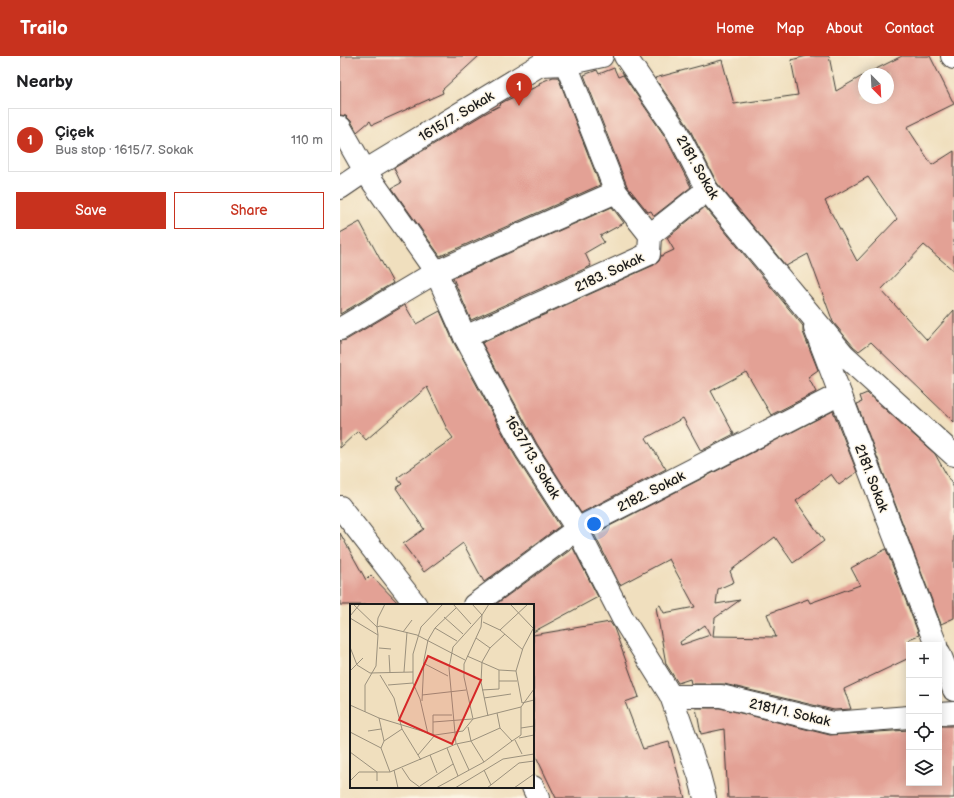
<!DOCTYPE html>
<html lang="en">
<head>
<meta charset="utf-8">
<style>
	:root { --surface:#fff; --page:#f6f6f6; --text:#202124; --muted:#757577; --line:#e0e0e0; --accent:#c8321e }
	body { margin:0; font-family:"Balsamiq Sans",sans-serif; background:var(--page); color:var(--text) }
	.controls { position:absolute; right:12px; bottom:12px; display:grid; overflow:hidden; border-radius:0px; box-shadow:0 2px 10px #0003 }
	.controls button { width:36px; height:36px; display:grid; place-items:center; padding:0; border:0; border-bottom:1px solid var(--line); background:var(--surface); color:var(--text); font:20px sans-serif }
	.compass { position:absolute; left:518px; top:12px; width:36px; height:36px; border-radius:50%; background:var(--surface); box-shadow:0 2px 10px #0003; rotate:156deg }
	.you { position:absolute; left:254px; top:468px; width:14px; height:14px; margin:-10px; border:3px solid #fff; border-radius:50%; background:#1a73e8; box-shadow:0 0 0 6px #1a73e833 }
	.badge { display:grid; place-items:center; width:26px; height:26px; border-radius:50%; background:var(--accent); color:#fff; font-size:13px; font-weight:700 }
	.pin { position:absolute; translate:-50% -33px; filter:drop-shadow(0 1px 2px #0008) }
	.pin::after { content:''; position:absolute; top:21px; width:14px; height:12px; background:inherit; clip-path:polygon(0 0,100% 0,50% 100%) }
	.list { margin:0; padding:0; list-style:none }
	h2 { display:flex; justify-content:space-between; align-items:center; height:52px; margin:0; padding:0 16px; font-size:17px }
	h2 small { font-size:13px; font-weight:400; color:var(--muted) }
	.list li { display:grid; grid-template-columns:26px 1fr auto; gap:12px; align-items:center; box-sizing:border-box; height:64px; margin:0 8px 8px; padding:0 8px; border:1px solid var(--line); border-radius:0px }
	.list b { display:block; font-size:15px; white-space:nowrap }
	.list p { margin:0; font-size:13px; white-space:nowrap; color:var(--muted) }
	.list em { font-size:13px; font-style:normal; color:var(--muted) }
	.actions { display:flex; gap:8px; padding:12px 16px }
	.actions a { flex:1; padding:9px 0; border:1px solid var(--accent); border-radius:0px; text-align:center; font-size:14px; color:var(--accent) }
	.actions .main { background:var(--accent); color:#fff }
	.icon { flex:none; width:22px; height:22px; fill:none; stroke:currentColor; stroke-width:2; stroke-linecap:round; stroke-linejoin:round }
	.map { position:relative; flex:none; width:614px; height:742px; overflow:hidden }
	header { display:flex; align-items:center; gap:24px; box-sizing:border-box; height:56px; padding:0 20px; background:var(--accent); color:#fff }
	header strong { font-size:19px }
	nav { display:flex; gap:22px; margin-inline-start:auto; font-size:14px }
	main { display:flex }
	aside { flex:1; background:var(--surface) }
	.map>svg:first-child { display:block }
	.building { fill:#e3a195; fill-rule:evenodd }
	.lines { fill:none; stroke-linecap:round; stroke-linejoin:round }
	.street-casing { stroke:#3c3934; stroke-width:24 }
	.secondary-casing { stroke:#3c3934; stroke-width:24 }
	.street { stroke:#fff; stroke-width:22 }
	.secondary { stroke:#fff; stroke-width:22 }
	.labels { text-anchor:middle; stroke-width:3; stroke-linejoin:round; paint-order:stroke }
	.street-label { font-size:14px; fill:#1c1c1c; stroke:#fcf5e5 }
	.inset-road { fill:none; stroke:#9b917d; stroke-width:1 }
	.view { fill:#d62828; fill-opacity:0.15; stroke:#d62828; stroke-width:2 }
	.inset-edge { fill:none; stroke:#1c1c1c; stroke-width:2 }
</style>
</head>
<body>
<header>
<strong>Trailo</strong>
<nav><a>Home</a><a>Map</a><a>About</a><a>Contact</a></nav>
</header>
<main>
<aside>
<h2>Nearby<small></small></h2>
<ul class="list">
<li><span class="badge">1</span><div><b>Çiçek</b><p>Bus stop · 1615/7. Sokak</p></div><em>110 m</em></li>
</ul>
<div class="actions"><a class="main">Save</a><a>Share</a></div>
</aside>
<div class="map">
<svg width="614" height="742" viewBox="0 0 614 742">
	<rect width="100%" height="100%" fill="#fcf5e5"/>
	<filter id="ink" filterUnits="userSpaceOnUse"><feTurbulence type="fractalNoise" baseFrequency=".025" numOctaves="2"/><feDisplacementMap in="SourceGraphic" scale="8" xChannelSelector="R" yChannelSelector="G"/><feConvolveMatrix kernelMatrix="1 2 1 2 8 2 1 2 1" color-interpolation-filters="sRGB"/></filter>
	<filter id="wash" filterUnits="userSpaceOnUse"><feTurbulence type="fractalNoise" baseFrequency=".012" numOctaves="4" result="noise"/><feDisplacementMap in="SourceGraphic" scale="16" xChannelSelector="R" yChannelSelector="G"/><feGaussianBlur stdDeviation="0.9" result="paint"/><feColorMatrix in="noise" values="0 0 0 0 0 0 0 0 0 0 0 0 0 0 0 0 0 1.4 0 .05"/><feComposite in="paint" operator="in"/></filter>
	<g filter="url(#wash)">
		<rect width="100%" height="100%" fill="#f0dfbe"/>
		<g id="blocks">
			<!-- building -->
			<g class="building">
				<path d="M0 0H139L102 34 103 37 32 69 30 65 17 76 11 65 6 60 0 59Z"/>
				<path d="M467 0H489L496 35 524 19V42H548V18H526L562 0H590L614 48 567 71 592 109 614 95V215L584 189 541 234 587 284 614 254V366L531 286 519 295 513 290 493 266 468 198 446 210 377 127 348 70 315 22 382 4 394 48 458 39 451 4ZM528 121 557 163 517 205 485 145Z"/>
				<path d="M274 12 278 21 283 19 326 82 351 131 314 160 311 155 308 156 287 130 244 19 257 14 259 18Z"/>
				<path d="M213 21H218L260 129 100 200 52 132 61 127 54 112 144 58 161 49 160 48 165 45 200 29 199 27Z"/>
				<path d="M272 151 284 167 260 180 264 186 245 197 251 210 131 264 113 222Z"/>
				<path d="M365 151 463 270V276L478 314 468 321 476 336 431 359 406 316 371 335 394 378 361 395 343 362 306 382 326 413 241 457 197 388 142 287 314 209 319 205 321 200 334 194 327 182Z"/>
				<path d="M20 166 53 227 0 258V177Z"/>
				<path d="M65 249 76 268 100 255 114 287 175 400 220 470 144 526 123 487 84 516 63 488 84 473 56 432 62 428 57 422 113 382 108 375 87 331 26 384 18 375 0 392V285L6 284Z"/>
				<path d="M527 337 595 398 614 432V562L601 568 517 348 522 346 520 340Z"/>
				<path d="M493 355 517 416 499 429 491 418 456 445 484 485 453 507 435 481 390 515 394 526 378 533 376 548 400 544 375 562 373 580 436 581 427 558 468 543 470 547 520 529 511 512 546 493 579 579 569 583V602L504 633 511 653 494 654 384 628H351L350 623 338 627 326 608 316 551 320 549 324 557 355 551 329 503 280 529 254 478ZM365 569 370 579 341 589 340 586Z"/>
				<path d="M0 477 26 524 31 519 60 549H0Z"/>
				<path d="M233 492 258 541 193 576V549H157L156 548Z"/>
				<path d="M270 566 274 572 299 641 285 646 303 693 329 686 345 742H216L193 694V579Z"/>
				<path d="M356 652H380L490 679 569 674V727H599V670H614V742H388L384 673 361 678Z"/>
			</g>
		</g>
	</g>
	<g filter="url(#ink)">
		<use href="#blocks" fill-opacity="0" stroke="#3c3934" stroke-width="1"/>
		<g class="lines">
			<!-- street casing -->
			<g class="street-casing">
				<g id="street">
					<path d="M285 0 337 76 367 134 504 299 614 399"/>
					<path d="M0 71 25 115 96 216 125 281 186 394 237 473 283 563 331 640 359 719 365 742"/>
					<path d="M310 179 367 134"/>
					<path d="M475 272 596 589"/>
					<path d="M0 273 96 216 276 136"/>
					<path d="M125 281 309 198 310 179 276 136 226 8"/>
					<path d="M134 549 237 473 500 338"/>
					<path d="M599 596 614 634"/>
					<path d="M331 640H381L493 667 569 661"/>
					<path d="M599 658 614 657"/>
				</g>
			</g>
			<!-- secondary casing -->
			<g class="secondary-casing">
				<g id="secondary">
					<path d="M612 0 614 2"/>
					<path d="M0 132 25 115 200 9 226 8 262 0"/>
					<path d="M0 451 76 549"/>
					<path d="M193 731 198 742"/>
				</g>
			</g>
			<!-- street -->
			<use href="#street" class="street"/>
			<!-- secondary -->
			<use href="#secondary" class="secondary"/>
		</g>
	</g>
	<g class="labels">
		<!-- street labels -->
		<g class="street-label">
			<text transform="translate(116 60) rotate(-31)" y="5">1615/7. Sokak</text>
			<text transform="translate(358 111) rotate(60)" y="5">2181. Sokak</text>
			<text transform="translate(269 216) rotate(-25)" y="5">2183. Sokak</text>
			<text transform="translate(193 401) rotate(59)" y="5">1637/13. Sokak</text>
			<text transform="translate(532 422) rotate(69)" y="5">2181. Sokak</text>
			<text transform="translate(311 435) rotate(-27)" y="5">2182. Sokak</text>
			<text transform="translate(450 656) rotate(13)" y="5">2181/1. Sokak</text>
		</g>
	</g>
	<!-- overview -->
	<g transform="translate(10 548)">
		<rect width="184" height="184" fill="#f0dfbe"/>
		<path class="inset-road" d="M3 0 27 23M103 0 121 20M122 0 132 11 103 43 99 64 106 140 121 137 150 124M139 0 132 11 131 23 114 60V73L123 115 171 103 184 85M160 0 183 24M0 12 10 0M94 13 113 30M0 14 28 31 26 62 15 81V108M133 18 150 26 173 46M27 23 28 14 35 0M184 23 173 44 166 67 172 99 184 96M85 24 107 37M150 26 178 0M53 28 62 16M28 31 27 23 30 22 67 31 115 56M126 34 140 44M0 43 7 61 20 69 63 68M29 44 41 45M39 51 40 69M117 52 149 66 166 67M73 59 98 72M0 67 13 54M54 68 57 28M30 71 44 94 52 125 34 137 31 144 40 168M149 77H167M38 81 63 79M132 86 149 85V66M72 91 116 86M134 94 161 90M72 97 74 56 78 36 85 24 106 4M0 101 29 114 85 131 113 127 123 115M147 109 150 124 162 137 171 131V103M138 112 131 78 132 58 140 44 155 30M29 114 34 137M83 118 122 115M171 124 184 122M52 125 71 156M18 127 31 125M0 128 31 144M78 130 70 95 63 79V50L71 23 93 0M83 131V111H102M169 134 184 131M165 136 172 150M107 140 119 166M97 144 108 172M0 148 27 168V177M68 151 85 131M80 151 87 169M134 158 162 137M52 164 60 176 71 184M44 166 48 184M134 166 141 181M0 177 9 168H40L106 140M70 182 103 160M86 184 134 158 121 137 118 123M105 184 153 155 184 150M137 184 169 159 184 157M164 184 184 170"/>
		<path class="view" d="M78 52 131 76 102 140 49 116Z"/>
		<rect width="184" height="184" class="inset-edge"/>
	</g>
</svg>
<div class="controls">
<button>+</button>
<button>−</button>
<button><svg class="icon" aria-label="locate" viewBox="0 0 24 24"><circle cx="12" cy="12" r="6"/><path d="M12 2v4M12 18v4M2 12h4M18 12h4"/></svg></button>
<button><svg class="icon" aria-label="layers" viewBox="0 0 24 24"><path d="M12 4l9 5-9 5-9-5zM3 14l9 5 9-5"/></svg></button>
</div>
<svg class="compass" viewBox="-18 -18 36 36"><path d="M0-13l5 13h-10z" fill="#e53935"/><path d="M0 13l5-13h-10z" fill="#757577"/></svg>
<div class="you"></div>
<div class="pin badge" style="left:179px;top:50px">1</div>
</div>
</main>
</body>
</html>
